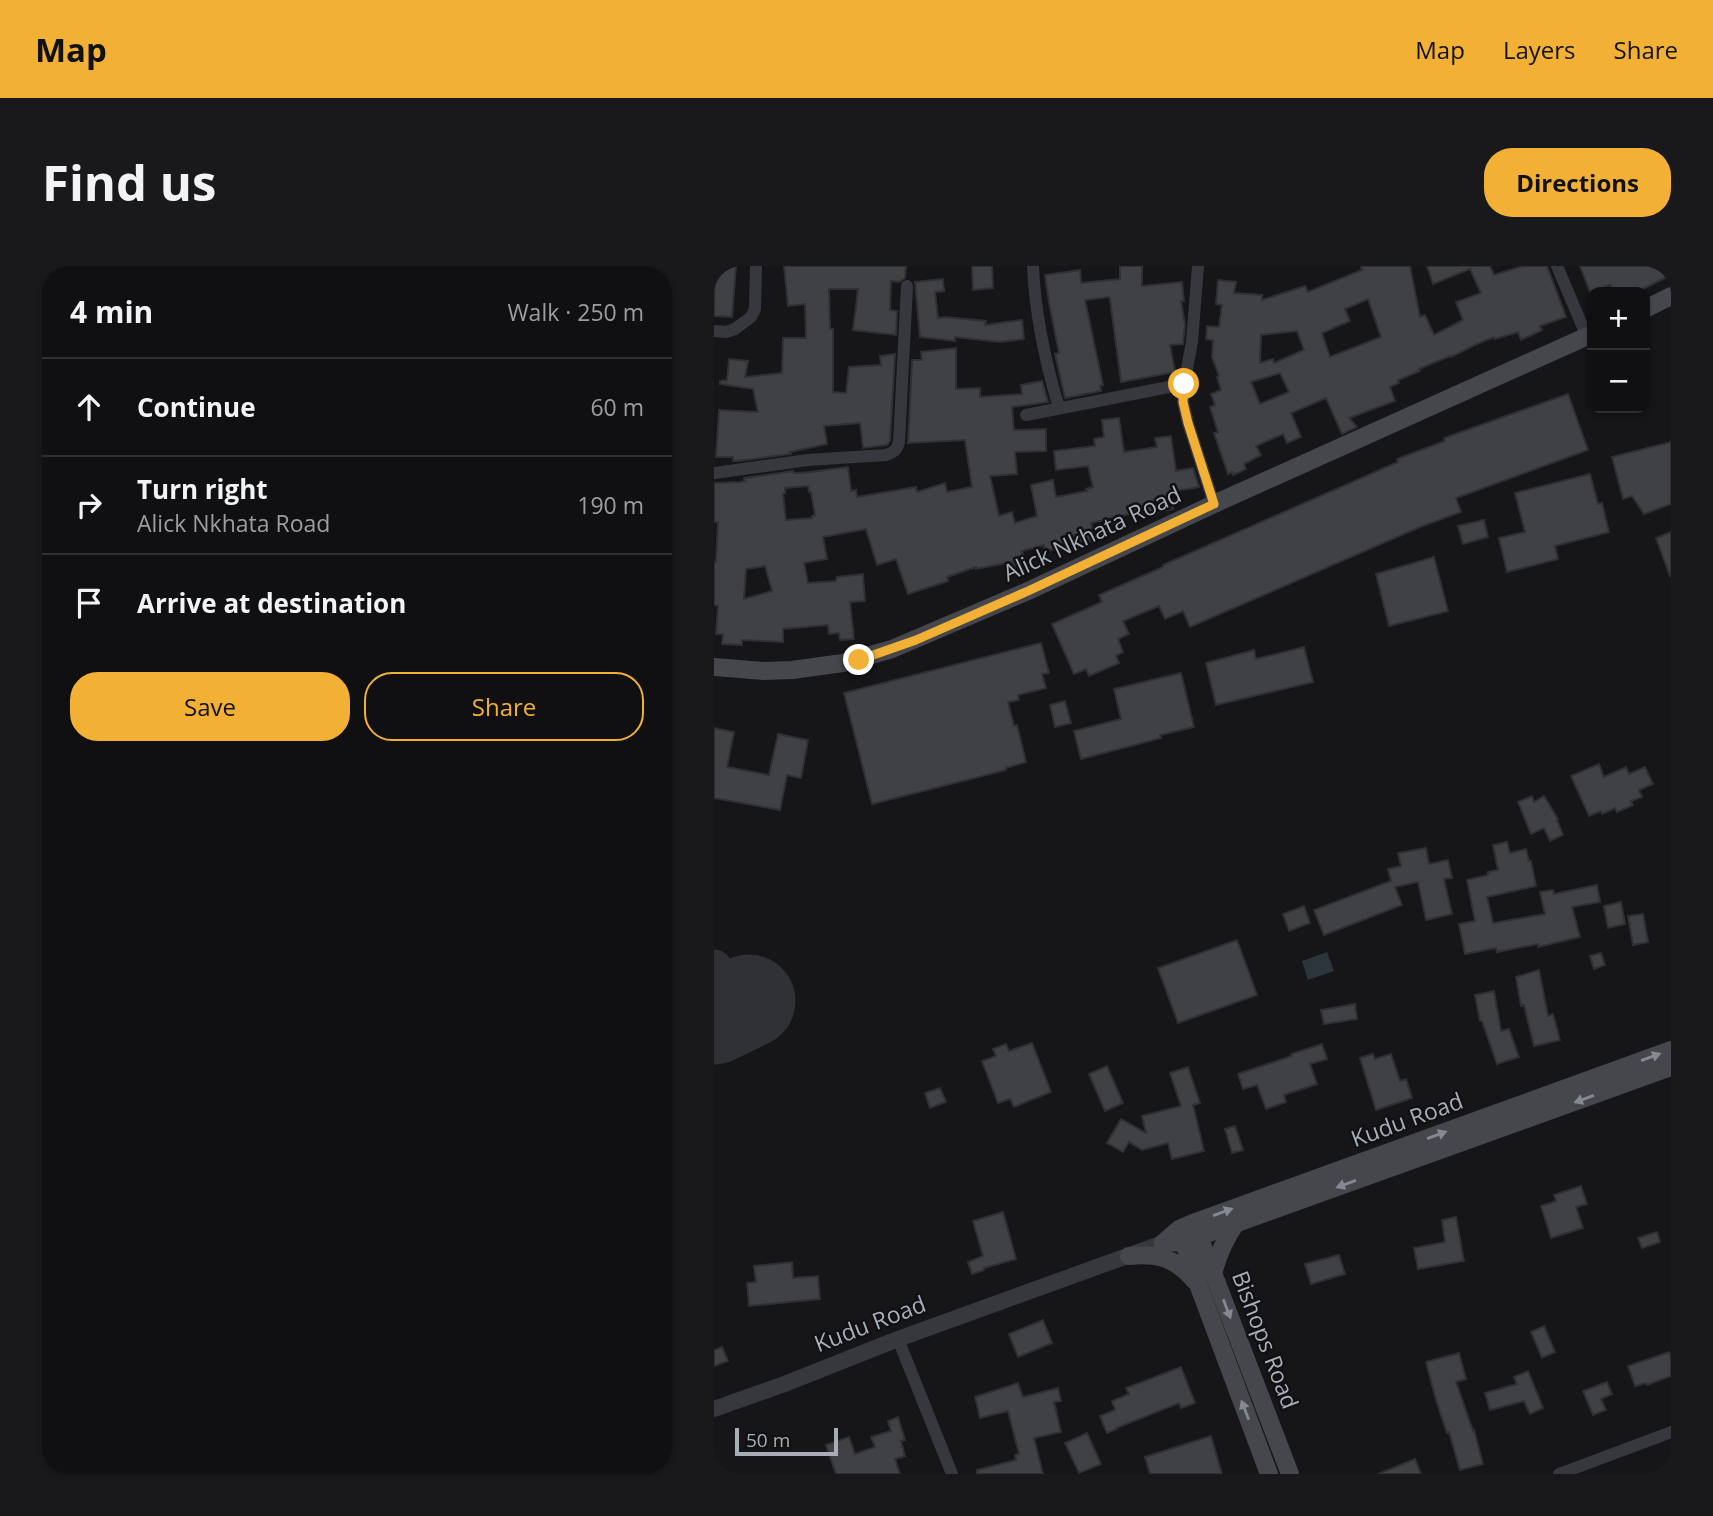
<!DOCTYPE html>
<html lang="en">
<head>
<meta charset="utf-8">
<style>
	:root { --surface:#101012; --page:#19191b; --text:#f1f3f6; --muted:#9c9d9f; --line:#303032; --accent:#f2b134 }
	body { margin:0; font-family:"Open Sans",sans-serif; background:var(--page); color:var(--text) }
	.controls { position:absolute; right:21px; top:21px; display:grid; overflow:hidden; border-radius:14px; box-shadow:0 2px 5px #0004 }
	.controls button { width:63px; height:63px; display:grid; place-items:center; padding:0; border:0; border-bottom:2px solid var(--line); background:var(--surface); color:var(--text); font:35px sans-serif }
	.scale { position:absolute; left:21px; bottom:18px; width:103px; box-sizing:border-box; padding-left:7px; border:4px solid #a8adb8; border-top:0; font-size:19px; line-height:24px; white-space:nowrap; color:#a8adb8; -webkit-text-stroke:5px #111113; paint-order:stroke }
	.stop { position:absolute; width:21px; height:21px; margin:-16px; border:5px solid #f2b134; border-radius:50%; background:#fff }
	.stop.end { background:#f2b134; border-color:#fff; box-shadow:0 2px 7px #0008 }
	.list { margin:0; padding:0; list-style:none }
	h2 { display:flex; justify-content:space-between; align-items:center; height:91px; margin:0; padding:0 28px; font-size:30px }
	h2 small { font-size:23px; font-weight:400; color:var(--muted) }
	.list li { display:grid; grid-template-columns:46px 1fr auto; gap:21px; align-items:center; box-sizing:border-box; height:98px; padding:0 28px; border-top:2px solid var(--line) }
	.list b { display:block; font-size:26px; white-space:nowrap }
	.list p { margin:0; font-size:23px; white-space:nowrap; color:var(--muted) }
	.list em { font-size:23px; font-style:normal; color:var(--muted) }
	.actions { display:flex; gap:14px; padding:21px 28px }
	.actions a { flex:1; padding:16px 0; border:2px solid var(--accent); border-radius:28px; text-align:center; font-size:24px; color:var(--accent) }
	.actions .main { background:var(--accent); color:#111 }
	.icon { flex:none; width:38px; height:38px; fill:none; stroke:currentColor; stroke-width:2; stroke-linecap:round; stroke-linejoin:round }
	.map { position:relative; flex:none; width:957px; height:1208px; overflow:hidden; border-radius:28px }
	header { display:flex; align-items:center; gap:42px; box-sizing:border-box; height:98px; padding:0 35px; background:var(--accent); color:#111 }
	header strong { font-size:33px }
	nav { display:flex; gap:38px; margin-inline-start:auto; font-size:24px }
	.intro { display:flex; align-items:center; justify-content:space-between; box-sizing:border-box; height:168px; padding:0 42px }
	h1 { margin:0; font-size:49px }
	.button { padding:18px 32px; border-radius:28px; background:var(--accent); color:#111; font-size:24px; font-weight:700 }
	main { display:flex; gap:42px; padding:0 42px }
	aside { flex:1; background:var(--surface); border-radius:28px; box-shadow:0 2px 5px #0004 }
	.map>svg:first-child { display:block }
	.water { fill:#2c353c }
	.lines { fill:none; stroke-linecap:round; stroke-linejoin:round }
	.taxiway { stroke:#303135; stroke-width:37 }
	.runway { stroke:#303135; stroke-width:93 }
	.building { fill:#404145; stroke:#303034; stroke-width:2; fill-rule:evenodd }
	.minor { stroke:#37383d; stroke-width:12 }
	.tertiary { stroke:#37383d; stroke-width:16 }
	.secondary { stroke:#45474d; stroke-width:18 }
	.oneway { fill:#858993 }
	.route { stroke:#f2b134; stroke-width:9 }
	.labels { text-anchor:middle; stroke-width:5; stroke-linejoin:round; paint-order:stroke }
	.street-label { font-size:23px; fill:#a8adb8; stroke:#111113 }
</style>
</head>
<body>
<header>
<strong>Map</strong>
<nav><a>Map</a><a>Layers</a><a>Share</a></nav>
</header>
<div class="intro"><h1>Find us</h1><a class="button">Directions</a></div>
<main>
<aside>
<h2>4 min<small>Walk · 250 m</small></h2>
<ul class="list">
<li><svg class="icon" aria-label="ahead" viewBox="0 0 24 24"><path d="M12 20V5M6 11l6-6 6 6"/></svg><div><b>Continue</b></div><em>60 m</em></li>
<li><svg class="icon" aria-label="right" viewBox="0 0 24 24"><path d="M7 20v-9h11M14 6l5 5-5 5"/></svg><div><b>Turn right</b><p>Alick Nkhata Road</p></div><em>190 m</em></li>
<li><svg class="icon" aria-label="arrive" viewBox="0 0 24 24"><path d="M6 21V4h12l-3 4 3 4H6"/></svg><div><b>Arrive at destination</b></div></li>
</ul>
<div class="actions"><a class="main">Save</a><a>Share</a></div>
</aside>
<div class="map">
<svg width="957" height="1208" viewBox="0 0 957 1208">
	<rect width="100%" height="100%" fill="#161618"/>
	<!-- water -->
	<path class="water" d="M613 686 620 705 594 714 588 695Z"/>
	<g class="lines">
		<!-- taxiway -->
		<path class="taxiway" d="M0 702C11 713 12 732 9 746"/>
		<!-- runway -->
		<path class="runway" d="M0 752 35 735"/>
	</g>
	<!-- building -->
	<g class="building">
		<path d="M1 0H22L18 51 0 50Z"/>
		<path d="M70 0H192L191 12 185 16 177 15 176 44 183 45 182 69 139 64 144 23H115L116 63H119V126L132 127 135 101 167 99 166 90 181 88 176 175 173 179 149 182 146 157 110 160 113 178 76 186 77 188 24 195H19V191H2L5 144 44 146 39 123 6 118V115L13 114 15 93 34 95 31 111 68 107 69 72H92L91 38 74 40Z"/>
		<path d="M258 0H278L279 22 259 24Z"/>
		<path d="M406 0H428V20L468 16 470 35H467L471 59 469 78 456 79 461 106 407 116 396 33 395 31 371 34 389 119 386 120 387 125 351 132 341 88 345 87 335 37 331 9 366 4 367 17 406 13Z"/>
		<path d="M647 0H696L706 51 711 49 720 69 749 54 742 36 767 27 756 3 719 18 713 0H776L780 9 809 0H833L852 51 826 60 828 64 807 74 804 66 781 73 780 71 763 78 737 91 736 90 705 103 706 105 684 114 685 117 676 121 681 135 635 152 643 161 628 168 612 132 577 147 587 171 573 177 569 168 542 180 547 189 530 198 532 203 519 209 518 206 514 208 500 167 504 166 496 141 501 139 497 128 507 124 503 111 505 110 498 91 499 74 492 73 493 60 505 61 508 39 502 38 504 14 522 16 520 27 548 29V34L591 20 594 26 648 4ZM654 33 667 71 616 91 608 67 636 55 631 43ZM583 65 590 84 560 97 559 93 546 97 547 69ZM566 107 575 126 546 138 537 116Z"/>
		<path d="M866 0H957V9L923 26H900L896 19 876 26Z"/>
		<path d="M229 13 230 25 221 26 224 52 231 51 272 55 271 59 308 54 310 73 286 76 241 71V75L206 71 201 16Z"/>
		<path d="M242 82V123L266 122V131L308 128 307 119 328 115 334 136 298 141 300 164 332 163V185L301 186 303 208 276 210 285 250 298 246 301 257 323 250 317 219 339 214 342 231 373 225 372 223 379 221 374 200 342 204 340 185 381 180 380 173 390 171 388 154 405 152 410 186 443 181 441 172 457 170 462 205 479 202 485 221 456 226 459 243 441 247 442 249 429 252 427 245 377 257 381 275 331 285 330 279 308 285 312 298 300 301 298 296 262 303V301L233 311 234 315 194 328 182 293 163 299 152 263 109 271 113 293 90 297 94 317 122 315 123 311 149 308 151 335 136 336 140 373 126 374 125 367 115 368 114 359 69 363V376L28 374V379L8 378 9 368H2L4 340 0 339V296H2L4 256H0V217L27 216 31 215 30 212 79 205 80 207H88L134 201 137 225 142 224 143 231 202 221 203 226 231 217 233 226 258 221 251 174 194 177 198 94H208L207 86ZM94 220 95 226H97L101 249 98 250V252L72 254 69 228 71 227V222ZM51 300 58 325 30 333 32 303Z"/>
		<path d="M854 128 874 184 742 232 747 246 706 261 476 361 469 345 451 353 445 340 409 355 415 368 404 373 409 386 402 390 405 397 375 410 372 403 360 408 338 358 388 336 385 329 449 301V299L684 196 683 193 731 175 730 172Z"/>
		<path d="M957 176V238L930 248 918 230 909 233 898 191Z"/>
		<path d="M876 208 884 238 888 237 895 266 841 280 844 293 793 306 785 272 811 266 801 227Z"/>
		<path d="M770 254 774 271 749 278 744 260Z"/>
		<path d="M957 266V309L956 310 942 272Z"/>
		<path d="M720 291 734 345 675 360 662 308Z"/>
		<path d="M327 377 335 407 328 408 332 422 304 429 305 434 294 436 300 460 303 459 312 496 292 502V504L158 538 130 427Z"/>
		<path d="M590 381 599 416 502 439 492 397 540 384 542 393Z"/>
		<path d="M467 407 480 461 446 469 447 472 367 493 360 465 407 453 400 423Z"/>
		<path d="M351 435 357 457 341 461 336 439Z"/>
		<path d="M0 462 20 466 13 501 55 509 64 468 94 474 87 512 73 509 66 544 0 532Z"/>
		<path d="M885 498 890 511 912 501 915 508 931 501 939 518 925 524 928 531 917 535 919 539 903 546 901 542 888 548 887 545 875 550 857 510Z"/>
		<path d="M818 530 820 536 830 530 844 553 843 554 849 569 836 575 830 562 817 568 804 536Z"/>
		<path d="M793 576 796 587 812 583 815 595H817L822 620 773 631 779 657 831 648 826 626 839 624 840 628 883 619 886 636 858 641 866 671 824 681V678L783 686 782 682 751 688 745 658 761 655 753 614 774 609V606L784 604 779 579Z"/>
		<path d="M712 582 715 598 734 594 738 612 730 613 738 648 712 654 704 616 681 621 688 639 610 669 600 644 677 615 674 603 687 600 684 587Z"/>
		<path d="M907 636 911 658 894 662 890 640Z"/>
		<path d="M590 640 596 657 575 665 569 648Z"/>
		<path d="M929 648 934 676 919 679 914 650Z"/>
		<path d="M523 674 543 729 464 757 444 702Z"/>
		<path d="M887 687 891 699 880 703 876 690Z"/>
		<path d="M825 704 834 750 839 748 846 774 820 780 810 739 807 740 802 711Z"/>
		<path d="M780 725 787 765 795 763 805 791 783 798 768 755H766L761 729Z"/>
		<path d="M641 738 643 753 610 758 607 744Z"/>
		<path d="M318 777 337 826 300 841 296 833 284 837 268 795 282 790 279 783 292 778 295 785Z"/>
		<path d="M608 778 613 793 596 798 603 818 570 829 572 836 552 843 543 819 529 823 524 808 578 790 577 788Z"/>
		<path d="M659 788 661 793 677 788 686 815 692 813 698 832 662 844 646 792Z"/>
		<path d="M393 800 409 837 391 845 375 808Z"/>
		<path d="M474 801 486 837 479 839 490 885 458 893 454 877 428 884 415 876 409 886 393 877 407 853 432 867 428 850 467 840 456 807Z"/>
		<path d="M226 822 232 836 216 842 211 827Z"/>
		<path d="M521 860 529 884 518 887 511 863Z"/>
		<path d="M867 920 873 938 862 941 869 962 837 972 827 940 842 935 840 929Z"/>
		<path d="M289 946 302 993 270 1002V1004L258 1008 254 996 269 990 259 955Z"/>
		<path d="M742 951 750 995 704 1003 700 982 731 976 728 954Z"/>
		<path d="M943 966 946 976 928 982 924 972Z"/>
		<path d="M625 989 631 1008 597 1018 591 998Z"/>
		<path d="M78 996 79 1012 104 1010 106 1033 35 1040 33 1017 42 1016 40 1000Z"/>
		<path d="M329 1054 338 1077 304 1091 295 1068Z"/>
		<path d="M830 1060 841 1086 828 1092 817 1066Z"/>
		<path d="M8 1081 14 1095 0 1100V1084Z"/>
		<path d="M955 1086 957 1093V1110L933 1119 932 1117 921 1120 914 1100Z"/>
		<path d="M745 1087 752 1113 742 1116 759 1165 760 1164 769 1198 746 1204 735 1166 733 1167 722 1134 712 1096Z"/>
		<path d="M467 1101 481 1137 467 1142 465 1137 402 1162 403 1163 393 1167 386 1150 401 1144 398 1135 415 1128 412 1122Z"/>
		<path d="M814 1105 829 1142 816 1148 810 1135 776 1144 771 1127 803 1118 800 1111Z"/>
		<path d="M893 1116 898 1128 887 1133 892 1144 879 1149 869 1125Z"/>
		<path d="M304 1117 309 1131 344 1122 347 1135 340 1136 347 1166 320 1172 329 1208H263V1204L302 1194 301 1189 305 1188 294 1145 266 1152 261 1131Z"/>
		<path d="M184 1151 191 1174 187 1175 191 1190 181 1193 186 1208H122L112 1179 135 1171 141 1188 161 1181 157 1171 177 1165 174 1155Z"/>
		<path d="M373 1167 387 1198 365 1207 351 1177Z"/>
		<path d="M497 1170 508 1208H436L431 1191Z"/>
		<path d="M701 1193 707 1208H664Z"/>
	</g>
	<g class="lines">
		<!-- minor -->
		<g class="minor">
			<path d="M319 0C321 49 331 95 345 142"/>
			<path d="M484 0 478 76 470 118 469 136 474 157 500 238"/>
			<path d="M843 0 873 71"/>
			<path d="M0 65 12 66 21 63 37 51 41 43 42 0"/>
			<path d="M312 149 470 118"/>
			<path d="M0 207 94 194 172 189C180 186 183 184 185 176L193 20"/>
			<path d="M184 1073 238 1208"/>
			<path d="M845 1208 957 1166"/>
		</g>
		<!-- tertiary -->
		<path class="tertiary" d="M0 1143 68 1119 184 1073 449 977"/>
		<!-- secondary -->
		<g class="secondary">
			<path d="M931 43 957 30"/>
			<path d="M0 401 50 405 78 404 129 397 178 383 314 325 500 238 878 68"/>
			<path d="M481 960 576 1208"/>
			<path d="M466 965 484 1018 555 1208"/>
			<path d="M449 977 465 963 479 957 957 784"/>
			<path d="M449 977 470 976 957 801"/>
			<path d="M415 990C445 987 461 992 481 1015"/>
			<path d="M499 1008C504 988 511 973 522 957"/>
		</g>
	</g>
	<!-- one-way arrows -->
	<defs><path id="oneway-solid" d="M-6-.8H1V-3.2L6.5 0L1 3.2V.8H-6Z" transform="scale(1.75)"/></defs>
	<g class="oneway">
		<use href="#oneway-solid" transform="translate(937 791) rotate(-20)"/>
		<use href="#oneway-solid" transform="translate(870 833) rotate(160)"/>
		<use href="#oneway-solid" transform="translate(723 869) rotate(-20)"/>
		<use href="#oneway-solid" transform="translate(632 918) rotate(160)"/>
		<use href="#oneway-solid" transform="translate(509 946) rotate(-20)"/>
		<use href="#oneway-solid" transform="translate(513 1043) rotate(69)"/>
		<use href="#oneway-solid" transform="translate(531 1144) rotate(-111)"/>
	</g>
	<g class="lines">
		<!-- route -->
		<path class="route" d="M145 394 202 374 314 325 500 238 474 157 469 136 470 118"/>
	</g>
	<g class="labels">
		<!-- street labels -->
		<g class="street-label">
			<text transform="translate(378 268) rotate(-25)" y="8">Alick Nkhata Road</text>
			<text transform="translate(693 854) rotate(-20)" y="8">Kudu Road</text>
			<text transform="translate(156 1058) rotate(-21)" y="8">Kudu Road</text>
			<text transform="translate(551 1074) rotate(69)" y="8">Bishops Road</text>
		</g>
	</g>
</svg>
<div class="controls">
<button>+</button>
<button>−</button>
</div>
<div class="scale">50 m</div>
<div class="stop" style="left:470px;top:118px"></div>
<div class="stop end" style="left:145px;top:394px"></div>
</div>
</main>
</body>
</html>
